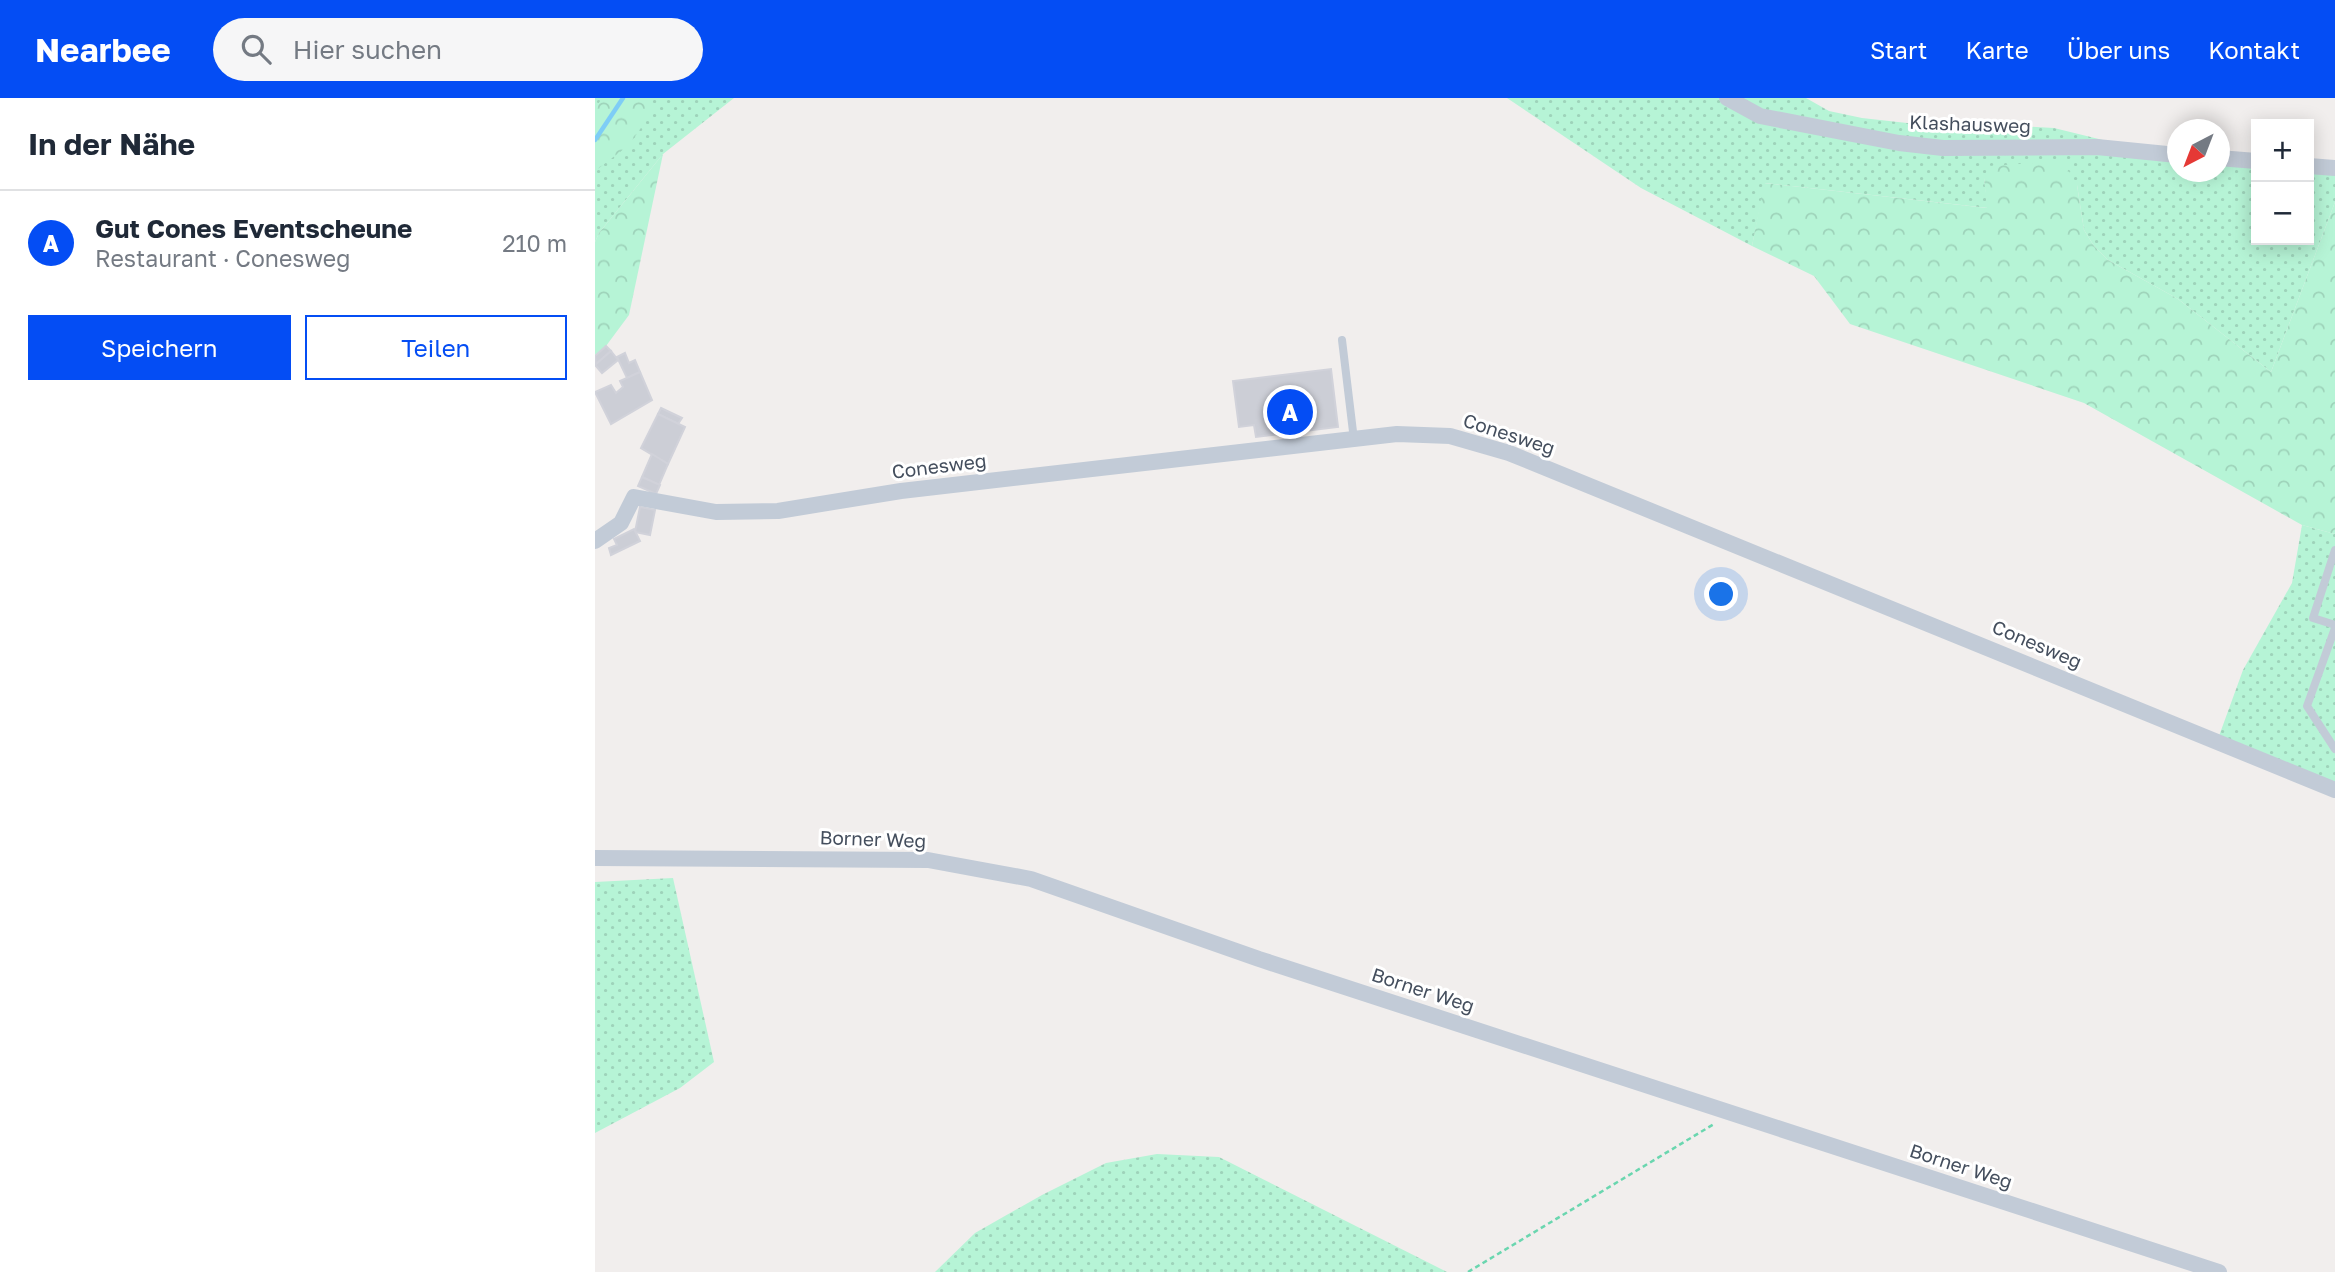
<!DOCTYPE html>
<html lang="de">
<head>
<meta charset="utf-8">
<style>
	:root { --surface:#fff; --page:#f6f6f7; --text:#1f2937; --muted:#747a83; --line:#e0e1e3; --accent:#044df4 }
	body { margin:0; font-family:"Golos Text",sans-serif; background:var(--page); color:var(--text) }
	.controls { position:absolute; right:21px; top:21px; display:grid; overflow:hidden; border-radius:0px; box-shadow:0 4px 18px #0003 }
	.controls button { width:63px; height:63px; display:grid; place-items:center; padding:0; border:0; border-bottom:2px solid var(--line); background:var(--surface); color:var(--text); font:35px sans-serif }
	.compass { position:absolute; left:1572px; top:21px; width:63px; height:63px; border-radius:50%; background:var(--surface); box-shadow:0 4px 18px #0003; rotate:222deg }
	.you { position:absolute; left:1127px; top:497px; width:24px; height:24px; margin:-18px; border:5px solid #fff; border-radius:50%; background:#1a73e8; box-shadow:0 0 0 10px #1a73e833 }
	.badge { display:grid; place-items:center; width:46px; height:46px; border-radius:50%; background:var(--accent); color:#fff; font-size:23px; font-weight:700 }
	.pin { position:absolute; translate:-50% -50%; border:4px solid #fff; box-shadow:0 2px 7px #0006 }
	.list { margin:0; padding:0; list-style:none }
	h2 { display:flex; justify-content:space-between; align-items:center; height:91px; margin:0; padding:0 28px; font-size:30px }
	h2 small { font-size:23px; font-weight:400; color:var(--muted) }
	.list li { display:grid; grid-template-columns:46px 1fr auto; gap:21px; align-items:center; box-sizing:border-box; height:105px; padding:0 28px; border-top:2px solid var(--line) }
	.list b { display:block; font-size:26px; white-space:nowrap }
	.list p { margin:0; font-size:23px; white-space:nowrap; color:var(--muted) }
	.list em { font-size:23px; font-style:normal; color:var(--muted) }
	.actions { display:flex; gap:14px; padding:21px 28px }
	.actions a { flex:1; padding:16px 0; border:2px solid var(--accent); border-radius:0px; text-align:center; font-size:24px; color:var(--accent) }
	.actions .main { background:var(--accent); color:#fff }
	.icon { flex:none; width:38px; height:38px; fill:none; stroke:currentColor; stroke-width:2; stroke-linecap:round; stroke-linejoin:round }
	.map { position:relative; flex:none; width:1740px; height:1174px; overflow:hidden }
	header { display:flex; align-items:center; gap:42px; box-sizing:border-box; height:98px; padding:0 35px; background:var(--accent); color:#fff }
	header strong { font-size:33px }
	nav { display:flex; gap:38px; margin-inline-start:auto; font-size:24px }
	.search { width:490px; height:63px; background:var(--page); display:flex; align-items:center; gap:18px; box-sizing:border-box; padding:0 24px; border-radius:38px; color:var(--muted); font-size:26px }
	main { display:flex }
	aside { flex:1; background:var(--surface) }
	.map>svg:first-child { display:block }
	.grass { fill:url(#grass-dots) }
	.forest { fill:url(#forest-crowns) }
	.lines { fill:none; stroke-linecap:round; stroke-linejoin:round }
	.stream { stroke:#7ecdf6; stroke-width:4.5 }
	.building { fill:#ccced6; stroke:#d1d2da; stroke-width:2 }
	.path { stroke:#6ad6af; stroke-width:2.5; stroke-dasharray:5 3.5; stroke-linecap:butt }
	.service { stroke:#c2cbd7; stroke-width:8 }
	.minor { stroke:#c2cbd7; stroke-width:16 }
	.labels { text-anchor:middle; stroke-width:6; stroke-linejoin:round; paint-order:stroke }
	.street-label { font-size:19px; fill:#444e5d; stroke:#fff }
</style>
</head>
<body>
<header>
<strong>Nearbee</strong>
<div class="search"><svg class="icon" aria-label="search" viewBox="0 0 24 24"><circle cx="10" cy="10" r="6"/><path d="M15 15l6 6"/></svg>Hier suchen</div>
<nav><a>Start</a><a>Karte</a><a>Über uns</a><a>Kontakt</a></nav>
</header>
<main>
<aside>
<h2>In der Nähe<small></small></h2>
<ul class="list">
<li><span class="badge">A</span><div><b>Gut Cones Eventscheune</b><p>Restaurant · Conesweg</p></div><em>210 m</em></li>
</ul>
<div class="actions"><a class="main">Speichern</a><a>Teilen</a></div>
</aside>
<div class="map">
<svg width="1740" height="1174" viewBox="0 0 1740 1174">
	<defs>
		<pattern id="grass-dots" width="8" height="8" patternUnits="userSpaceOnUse" patternTransform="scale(1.75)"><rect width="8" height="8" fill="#b6f4d6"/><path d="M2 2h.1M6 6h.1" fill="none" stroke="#9ed3ba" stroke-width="1.8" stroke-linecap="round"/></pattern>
		<pattern id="forest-crowns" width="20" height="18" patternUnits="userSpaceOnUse" patternTransform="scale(1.75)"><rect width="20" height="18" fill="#b6f4d6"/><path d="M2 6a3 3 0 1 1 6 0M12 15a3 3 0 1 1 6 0" fill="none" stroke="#9ed3ba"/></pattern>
	</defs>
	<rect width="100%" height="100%" fill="#f1eeed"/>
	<!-- grass -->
	<g class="grass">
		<path d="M0 0H139L68 56 4 135 0 144Z"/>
		<path d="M912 0H1129L1135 5 1303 47 1582 58V74H1624L1625 62 1661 66V142H1714V70L1740 73V104L1676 274 1583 201 1513 162 1499 148 1489 132 1482 87 1389 80 1393 110 1170 85 1157 148 1046 90Z"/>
		<path d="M1136 0H1211L1234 13 1267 20 1348 29 1385 26 1459 30 1516 44 1348 48 1164 15Z"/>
		<path d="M1707 427 1740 436V685L1624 638 1648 572 1697 485Z"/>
		<path d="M78 780 119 964 85 990 0 1035V784Z"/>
		<path d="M562 1056 624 1059 852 1174H340L380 1135 447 1097 511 1065Z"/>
	</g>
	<!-- forest -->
	<g class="forest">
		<path d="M7 0H49L57 14 34 47 0 73V11Z"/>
		<path d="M68 56 34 217 11 248 0 257V144L4 135Z"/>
		<path d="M1468 63 1482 87 1489 132 1499 148 1513 162 1583 201 1676 274 1740 104V436L1707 427 1489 305 1255 226 1219 178 1157 148 1169 85 1392 110 1389 80 1394 68Z"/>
	</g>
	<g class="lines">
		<!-- stream -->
		<path class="stream" d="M0 42 28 0"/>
	</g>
	<!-- building -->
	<g class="building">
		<path d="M11 248 16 253 1 266 0 258Z"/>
		<path d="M16 253 23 262 7 275 0 267Z"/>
		<path d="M30 255 34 265 40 262 45 274 32 280 22 259Z"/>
		<path d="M736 271 743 329 661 339 659 327 644 329 638 283Z"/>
		<path d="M45 274 57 302 16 326 0 294 16 287 21 295 28 289 25 283Z"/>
		<path d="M66 310 87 320 83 326 63 316Z"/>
		<path d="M63 316 90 329 73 366 46 350Z"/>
		<path d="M57 356 73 366 64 387 47 379Z"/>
		<path d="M47 379 65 387 61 396 43 388Z"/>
		<path d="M45 409 60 412 55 437 40 434Z"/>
		<path d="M39 431 45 443 16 457 14 450 22 447 19 441Z"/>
	</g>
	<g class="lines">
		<!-- path -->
		<path class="path" d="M873 1174 1119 1026"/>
		<!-- service -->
		<g class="service">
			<path d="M747 242 759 342"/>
			<path d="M1740 452 1718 520 1740 527"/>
			<path d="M1740 530 1712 608 1740 651"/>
		</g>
		<!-- minor -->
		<g class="minor">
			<path d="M1132 0 1165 18 1304 45 1348 50 1502 49 1582 57"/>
			<path d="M1624 60 1661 63"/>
			<path d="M1714 68 1740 70"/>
			<path d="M0 443 26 425 39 399 121 414 183 413 306 393 802 336 855 338 914 355 1740 692"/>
			<path d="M0 760 333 762 436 781 664 861 1624 1174"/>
		</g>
	</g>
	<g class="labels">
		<!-- street labels -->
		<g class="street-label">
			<text transform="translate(1375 26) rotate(2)" y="7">Klashausweg</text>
			<text transform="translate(914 336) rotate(18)" y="7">Conesweg</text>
			<text transform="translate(344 368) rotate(-7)" y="7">Conesweg</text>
			<text transform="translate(1442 546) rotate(23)" y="7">Conesweg</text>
			<text transform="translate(278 741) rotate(2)" y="7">Borner Weg</text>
			<text transform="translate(828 892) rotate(18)" y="7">Borner Weg</text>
			<text transform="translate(1366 1068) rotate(18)" y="7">Borner Weg</text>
		</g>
	</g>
</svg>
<div class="controls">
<button>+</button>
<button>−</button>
</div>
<svg class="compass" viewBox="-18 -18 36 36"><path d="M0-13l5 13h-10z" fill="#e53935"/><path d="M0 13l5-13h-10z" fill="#747a83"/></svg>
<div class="you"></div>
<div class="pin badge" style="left:695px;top:314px">A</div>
</div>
</main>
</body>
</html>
